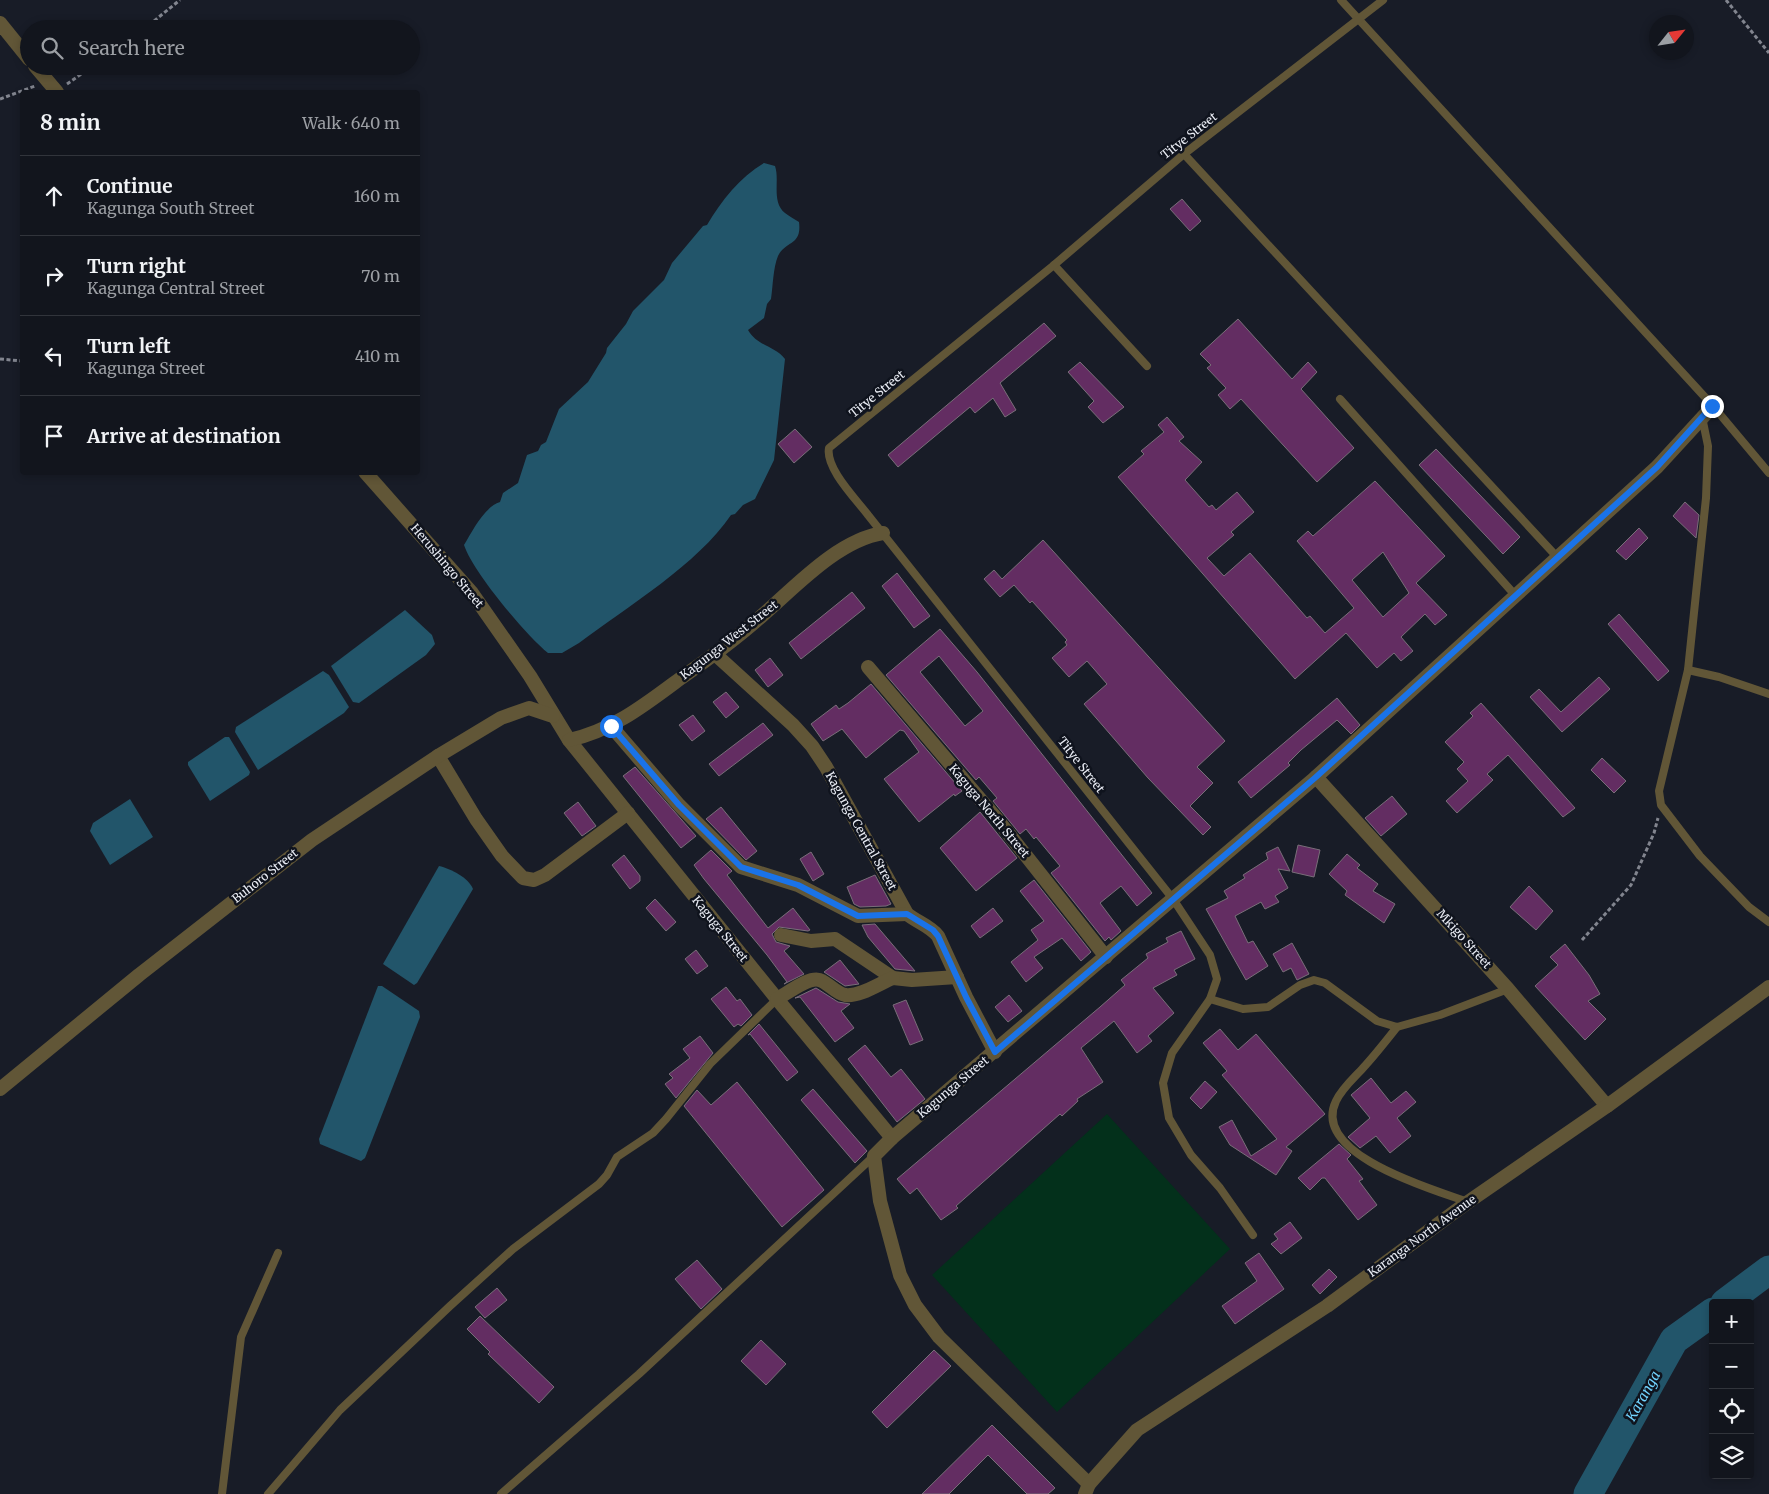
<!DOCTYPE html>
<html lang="en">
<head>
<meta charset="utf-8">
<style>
	:root { --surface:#12151d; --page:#1f222a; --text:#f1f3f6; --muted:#9c9fa4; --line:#31343b }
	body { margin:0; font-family:Merriweather,serif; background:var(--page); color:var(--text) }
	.controls { position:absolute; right:15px; bottom:15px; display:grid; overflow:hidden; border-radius:5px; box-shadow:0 2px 8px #0003 }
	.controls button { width:45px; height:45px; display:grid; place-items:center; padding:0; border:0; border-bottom:1px solid var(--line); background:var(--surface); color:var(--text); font:25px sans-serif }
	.compass { position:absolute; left:1649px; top:15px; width:45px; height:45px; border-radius:50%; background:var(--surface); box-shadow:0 2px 8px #0003; rotate:60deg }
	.stop { position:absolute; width:15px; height:15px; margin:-11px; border:4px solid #1a73e8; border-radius:50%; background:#fff }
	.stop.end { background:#1a73e8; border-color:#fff; box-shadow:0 1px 5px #0008 }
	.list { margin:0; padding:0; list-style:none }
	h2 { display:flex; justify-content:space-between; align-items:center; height:65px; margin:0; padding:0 20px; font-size:21px }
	h2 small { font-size:16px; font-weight:400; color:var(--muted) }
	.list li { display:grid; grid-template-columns:32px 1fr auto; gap:15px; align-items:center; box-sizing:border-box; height:80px; padding:0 20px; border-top:1px solid var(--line) }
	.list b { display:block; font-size:19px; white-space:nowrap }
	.list p { margin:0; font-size:16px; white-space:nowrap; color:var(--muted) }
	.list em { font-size:16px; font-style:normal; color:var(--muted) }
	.icon { flex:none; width:28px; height:28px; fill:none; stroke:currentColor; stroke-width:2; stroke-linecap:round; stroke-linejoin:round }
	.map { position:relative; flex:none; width:1769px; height:1494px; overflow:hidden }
	.search { position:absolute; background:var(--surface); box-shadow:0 2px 8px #0003; left:20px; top:20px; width:400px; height:55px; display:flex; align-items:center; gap:12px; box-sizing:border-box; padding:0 18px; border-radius:28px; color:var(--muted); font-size:19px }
	.panel { position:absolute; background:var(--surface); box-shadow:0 2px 8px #0003; left:20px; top:90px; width:400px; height:385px; border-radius:5px }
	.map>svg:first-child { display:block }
	.green { fill:#03301b }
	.water { fill:#22556a }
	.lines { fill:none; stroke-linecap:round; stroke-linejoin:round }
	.river { stroke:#22556a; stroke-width:29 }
	.building { fill:#632d62; stroke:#796e79; fill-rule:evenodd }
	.path { stroke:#82858f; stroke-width:3; stroke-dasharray:4 2.5; stroke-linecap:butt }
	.service { stroke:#615637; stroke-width:8 }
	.minor { stroke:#615637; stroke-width:14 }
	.route { stroke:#1a73e8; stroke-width:6 }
	.labels { text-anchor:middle; stroke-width:5; stroke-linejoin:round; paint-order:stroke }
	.street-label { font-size:12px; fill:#e9ecf4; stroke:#0f131d }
	.water-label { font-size:14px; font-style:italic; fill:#71d2fd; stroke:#0f131d }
</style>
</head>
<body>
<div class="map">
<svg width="1769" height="1494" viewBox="0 0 1769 1494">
	<rect width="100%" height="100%" fill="#181c27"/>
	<!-- green -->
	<path class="green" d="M1107 1114 1230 1249 1057 1412 932 1275Z"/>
	<!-- water -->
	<g class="water">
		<path d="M764 163 775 166C780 180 771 202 785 213 789 216 794 219 799 222 802 246 786 240 778 256 773 268 773 286 771 299L767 304 764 318 748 330C757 346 775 346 785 359L774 460 755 499 743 505 735 514 731 515C698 564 627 607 579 643L562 653H548C525 634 473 572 464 545 472 532 484 507 500 502L503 493 518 483 527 455 538 451 541 445 546 442 559 409 588 382 606 353 607 348 626 324 633 311 664 280 672 263 703 226 707 225C721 201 740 177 764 163Z"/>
		<path d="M405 610 432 635 435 644 426 655 359 703 353 702 331 666Z"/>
		<path d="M323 671 329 675 349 707 344 713 258 770 235 732 236 727Z"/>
		<path d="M225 737H229L250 772 249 775 210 801 188 765V762Z"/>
		<path d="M130 799 153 837 110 865 90 831 93 823Z"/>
		<path d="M439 866C451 869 468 877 473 889L417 983 414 985 383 964Z"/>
		<path d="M378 986H382L419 1011 420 1017 365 1158 361 1161 320 1144 319 1139Z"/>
	</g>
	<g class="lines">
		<!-- river -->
		<g class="river">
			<path d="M1725 1303 1769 1270"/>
			<path d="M1588 1494 1674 1340 1713 1312"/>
		</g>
	</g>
	<!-- building -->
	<g class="building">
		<path d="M1182 199 1201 221 1190 231 1170 209Z"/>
		<path d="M1238 319 1292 379 1308 362 1317 372 1301 389 1354 448 1317 482 1241 399 1230 409 1218 395 1226 388 1207 368 1211 365 1200 354Z"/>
		<path d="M1044 323 1056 336 1000 383 1016 410 1005 417 993 398 975 413 970 407 898 467 888 455Z"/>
		<path d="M1080 362 1124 407 1103 423 1088 407 1094 401 1068 372Z"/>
		<path d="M1167 417 1184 437 1179 441 1202 462 1185 480 1209 507 1212 505 1216 510 1237 492 1254 512 1231 532 1234 535 1207 558 1224 576 1250 553 1307 618 1310 616 1325 633 1354 608 1297 541 1308 531 1313 536 1375 481 1445 556 1416 583 1447 615 1435 625 1425 614 1401 637 1413 651 1401 661 1394 653 1377 668 1346 633 1295 679 1118 477 1144 454 1141 451 1164 432 1158 425ZM1383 552 1409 593 1383 617 1352 580Z"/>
		<path d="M795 429 812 447 794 463 778 444Z"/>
		<path d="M1436 449 1520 537 1503 554 1419 465Z"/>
		<path d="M1685 502 1699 515 1696 538 1673 516Z"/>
		<path d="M1639 528 1648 538 1626 560 1616 551Z"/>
		<path d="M1043 540 1225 741 1197 767 1213 783 1190 806 1211 827 1203 835 1148 778 1084 704 1107 684 1087 661 1069 677 1052 658 1067 645 1065 642 1067 640 1032 601 1030 603 1014 585 1000 597 984 579 994 570 1002 579Z"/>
		<path d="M897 573 930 616 914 628 882 586Z"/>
		<path d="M852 592 865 608 801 659 789 643Z"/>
		<path d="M1619 614 1669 671 1658 681 1608 624Z"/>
		<path d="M940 629 977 672 1152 893 1137 906 1121 886 1100 903 1121 931 1111 940 1109 937 1105 941 1051 873 1060 866 1036 837 1034 839 1026 829 1020 834 993 801 997 798 979 777 976 780 886 675ZM939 656 983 711 965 726 920 672Z"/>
		<path d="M770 658 783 675 768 687 755 670Z"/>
		<path d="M1599 677 1610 689 1562 732 1530 697 1539 689 1561 712Z"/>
		<path d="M871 684 962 791 955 796 954 794 919 822 884 779 919 752 904 731 900 730 866 758 842 729 823 741 811 724 836 705 839 709 848 703Z"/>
		<path d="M726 692 739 707 726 718 713 702Z"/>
		<path d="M1337 698 1360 725 1351 734 1337 720 1301 750 1288 763 1290 765 1251 798 1238 782Z"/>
		<path d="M1481 703 1575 808 1563 817 1508 755 1487 774 1493 780 1457 813 1446 801 1468 781 1457 769 1464 762 1445 742 1473 716 1470 713Z"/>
		<path d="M693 715 705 731 692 741 679 725Z"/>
		<path d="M763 723 773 735 719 776 709 764Z"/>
		<path d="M1602 758 1626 781 1614 793 1591 770Z"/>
		<path d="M635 767 696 836 681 848 623 776Z"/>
		<path d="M1392 796 1407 814 1381 836 1365 818Z"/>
		<path d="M578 802 596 826 582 836 564 813Z"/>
		<path d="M721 807 757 851 746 860 706 819Z"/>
		<path d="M980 812 1017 858 976 891 940 848Z"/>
		<path d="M1298 845 1320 850 1314 877 1292 872Z"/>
		<path d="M1278 847 1290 871 1278 869 1288 888 1275 896 1279 902 1265 909 1261 902 1235 916 1248 943 1253 941 1268 966 1246 980 1206 909 1228 898 1224 891 1245 878 1243 875 1268 859 1266 853Z"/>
		<path d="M711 850 732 871 727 875 768 928 793 908 810 930 808 931 779 927 772 934 776 942 790 946 784 951 804 974 784 984 787 982 767 955 704 879 694 865Z"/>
		<path d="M811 852 824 874 813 881 800 859Z"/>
		<path d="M1347 854 1360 865 1357 868 1378 884 1373 891 1395 904 1384 923 1345 895 1347 891 1329 874Z"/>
		<path d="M624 855 640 876V881L630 889 612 865Z"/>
		<path d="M875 875 891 904 886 906 860 907 854 904 847 887Z"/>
		<path d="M1034 880 1091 952 1081 961 1062 938 1034 957 1043 968 1026 982 1011 962 1038 940 1031 930 1044 921 1020 891Z"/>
		<path d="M1529 886 1553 911 1536 930 1510 907Z"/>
		<path d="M655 899 676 922 666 931 646 908Z"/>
		<path d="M993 908 1003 921 980 938 971 926Z"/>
		<path d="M875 924 915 971 895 969 868 937 862 925Z"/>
		<path d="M1181 931 1195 959 1174 970 1177 975 1153 988 1174 1013 1148 1036 1152 1041 1137 1053 1114 1021 1081 1048 1103 1082 1077 1099 1078 1101 1062 1116 1060 1114 956 1206 958 1208 941 1220 917 1188 910 1194 897 1179 1100 1007 1125 985 1121 980 1148 958 1146 954 1168 942 1166 938Z"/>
		<path d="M1292 943 1309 974 1297 980 1291 968 1283 972 1273 954Z"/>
		<path d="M1565 944 1589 975 1600 994 1588 1001 1606 1019 1585 1040 1535 986 1558 965 1550 957Z"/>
		<path d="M696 950 708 966 697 974 685 959Z"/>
		<path d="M840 960 859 984 845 986 824 972Z"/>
		<path d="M726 987 737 1001 740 999 752 1015 741 1026 738 1024 734 1027 711 999Z"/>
		<path d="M816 988 838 1002 850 1004 841 1011 854 1028 835 1042 800 997 795 998Z"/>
		<path d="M1009 995 1022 1011 1008 1022 995 1007Z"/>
		<path d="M906 1000 923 1040 910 1045 893 1005Z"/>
		<path d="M759 1024 798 1072 787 1081 750 1034 748 1035Z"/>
		<path d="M1220 1029 1238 1050 1256 1034 1325 1114 1286 1147 1292 1151 1276 1175 1230 1145 1219 1127 1232 1120 1251 1156 1277 1139 1222 1075 1227 1071 1203 1043Z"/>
		<path d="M700 1036 713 1053 676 1098 665 1084 673 1078 669 1074 690 1058 683 1049Z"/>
		<path d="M865 1045 891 1077 901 1069 925 1099 897 1122 848 1059Z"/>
		<path d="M1371 1078 1391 1103 1406 1091 1416 1102 1397 1118 1411 1136 1390 1153 1376 1136 1360 1148 1348 1137 1370 1118 1351 1095Z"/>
		<path d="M1205 1081 1217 1092 1201 1109 1190 1098Z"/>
		<path d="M737 1082 824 1190 782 1227 684 1106 697 1090 711 1105Z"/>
		<path d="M813 1089 867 1151 855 1163 801 1100Z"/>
		<path d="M1339 1144 1351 1155 1347 1159 1363 1179 1359 1181 1377 1205 1358 1220 1325 1178H1322L1310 1190 1298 1178Z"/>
		<path d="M1290 1222 1302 1238 1281 1254 1271 1244 1278 1239 1274 1234Z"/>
		<path d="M1259 1253 1284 1289 1235 1324 1222 1306 1257 1281 1245 1263Z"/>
		<path d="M697 1260 722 1289 701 1309 675 1279Z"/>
		<path d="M1329 1269 1337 1277 1320 1294 1312 1285Z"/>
		<path d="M497 1288 507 1300 485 1318 475 1307Z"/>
		<path d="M480 1316 554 1387 539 1403 488 1354 490 1352 467 1329Z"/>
		<path d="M761 1340 786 1364 766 1385 741 1361Z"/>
		<path d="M934 1350 951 1366 887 1428 872 1412Z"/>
		<path d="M992 1425 1055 1488 1048 1494H1027L988 1455 949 1494H922Z"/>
	</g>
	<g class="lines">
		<!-- path -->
		<g class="path">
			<path d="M1726 0 1769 53"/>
			<path d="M144 29 180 0"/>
			<path d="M67 84 93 66"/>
			<path d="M0 99 35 86"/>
			<path d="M0 359 22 361"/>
			<path d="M1582 940 1631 885 1654 833 1658 818"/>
		</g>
		<!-- service -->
		<g class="service">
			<path d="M1341 0 1713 406 1769 473"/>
			<path d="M1184 154 1558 558"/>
			<path d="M1054 265 1147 366"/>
			<path d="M1340 399 1515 595"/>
			<path d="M1702 417 1708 446 1706 498 1688 670 1659 791 1661 805 1700 856 1749 907 1769 922"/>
			<path d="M1688 670 1719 677 1769 694"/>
			<path d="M1210 999 1243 1009 1268 1007 1300 985 1314 980 1325 983 1377 1021 1397 1027 1440 1015 1508 989"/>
			<path d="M1397 1027C1386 1041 1375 1055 1363 1068 1354 1078 1342 1088 1336 1101 1310 1155 1435 1190 1468 1202"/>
			<path d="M1253 1235 1220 1188 1191 1155 1169 1118 1163 1083 1172 1053 1210 999 1217 979 1210 955 1173 899 868 515C856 499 825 468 829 448L1054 265 1184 154 1383 0"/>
			<path d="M222 1494 241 1337 278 1253"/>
			<path d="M268 1494 340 1410 450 1306 513 1249 599 1184 607 1175 617 1157 653 1133 666 1119 710 1064 777 999"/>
			<path d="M501 1494 639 1374 874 1156"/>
		</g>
		<!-- minor -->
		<g class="minor">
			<path d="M0 23 29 59"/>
			<path d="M35 66 57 92"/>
			<path d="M365 472 472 593 530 676 569 740 777 999 892 1138"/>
			<path d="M715 654 793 725 812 746 826 767 907 914C917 922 930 926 938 936L966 997 995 1052"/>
			<path d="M868 667 997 819 1106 957"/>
			<path d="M611 726 679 805 741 867 798 885 858 916 907 914"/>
			<path d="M569 740C612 731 646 704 681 678 710 658 739 637 765 613 798 584 839 540 883 533"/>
			<path d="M438 756 476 819 502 856 523 878 534 880 545 875 628 813"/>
			<path d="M1316 777 1508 989 1607 1106"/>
			<path d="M781 935 811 941 835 939 893 978 912 980 957 977"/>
			<path d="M777 999C788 993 811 974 822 981 830 985 836 993 845 995 860 997 880 983 893 978"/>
			<path d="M0 1089 139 975 312 840 438 756 501 718 529 708 553 716"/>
			<path d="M1089 1484 939 1337 915 1305 900 1275 880 1201 874 1156 892 1138 1316 777 1657 467 1713 406"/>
			<path d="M1085 1494 1089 1484 1137 1430 1327 1306 1468 1202 1607 1106 1769 987"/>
		</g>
	</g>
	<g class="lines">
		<!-- route -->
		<path class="route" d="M611 726 679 805 741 867 798 885 858 916 907 914 933 930 938 936 966 997 995 1052 1316 777 1657 467 1712 406"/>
	</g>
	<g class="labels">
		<!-- street labels -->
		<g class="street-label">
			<text transform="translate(1189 136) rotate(-38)" y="4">Titye Street</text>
			<text transform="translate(877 394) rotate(-39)" y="4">Titye Street</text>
			<text transform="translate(447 566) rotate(50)" y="4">Herushingo Street</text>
			<text transform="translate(729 640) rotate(-38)" y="4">Kagunga West Street</text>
			<text transform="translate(1081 765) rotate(52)" y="4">Titye Street</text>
			<text transform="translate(989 811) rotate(50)" y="4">Kaguga North Street</text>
			<text transform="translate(861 831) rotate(61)" y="4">Kagunga Central Street</text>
			<text transform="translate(265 876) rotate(-38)" y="4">Buhoro Street</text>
			<text transform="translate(720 929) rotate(51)" y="4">Kaguga Street</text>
			<text transform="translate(1464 939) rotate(48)" y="4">Mkigo Street</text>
			<text transform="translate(953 1087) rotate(-40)" y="4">Kagunga Street</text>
			<text transform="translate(1422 1236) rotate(-36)" y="4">Karanga North Avenue</text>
		</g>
		<!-- water labels -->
		<g class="water-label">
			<text transform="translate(1643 1396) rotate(-61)" y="5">Karanga</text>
		</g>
	</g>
</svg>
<div class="controls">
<button>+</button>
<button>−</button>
<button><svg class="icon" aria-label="locate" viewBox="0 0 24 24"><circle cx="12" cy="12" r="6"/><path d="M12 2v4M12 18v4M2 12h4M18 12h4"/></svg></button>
<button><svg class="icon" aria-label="layers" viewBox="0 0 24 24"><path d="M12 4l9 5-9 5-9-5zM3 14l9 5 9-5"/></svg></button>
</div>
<svg class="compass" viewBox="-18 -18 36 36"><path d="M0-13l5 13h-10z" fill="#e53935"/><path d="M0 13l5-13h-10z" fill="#9c9fa4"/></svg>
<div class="stop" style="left:611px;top:726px"></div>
<div class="stop end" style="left:1712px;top:406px"></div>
<div class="search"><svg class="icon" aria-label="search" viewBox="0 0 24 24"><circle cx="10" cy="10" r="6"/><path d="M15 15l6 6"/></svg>Search here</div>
<section class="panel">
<h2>8 min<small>Walk · 640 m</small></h2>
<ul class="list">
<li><svg class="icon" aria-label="ahead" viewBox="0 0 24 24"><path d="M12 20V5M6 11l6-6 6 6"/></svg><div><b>Continue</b><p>Kagunga South Street</p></div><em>160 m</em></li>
<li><svg class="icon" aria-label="right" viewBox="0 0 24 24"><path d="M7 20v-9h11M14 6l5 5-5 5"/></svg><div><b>Turn right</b><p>Kagunga Central Street</p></div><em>70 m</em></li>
<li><svg class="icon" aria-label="left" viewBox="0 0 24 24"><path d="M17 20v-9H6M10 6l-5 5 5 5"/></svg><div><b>Turn left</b><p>Kagunga Street</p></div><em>410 m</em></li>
<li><svg class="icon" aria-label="arrive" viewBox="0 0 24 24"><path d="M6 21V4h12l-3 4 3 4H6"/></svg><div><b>Arrive at destination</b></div></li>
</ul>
</section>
</div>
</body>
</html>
